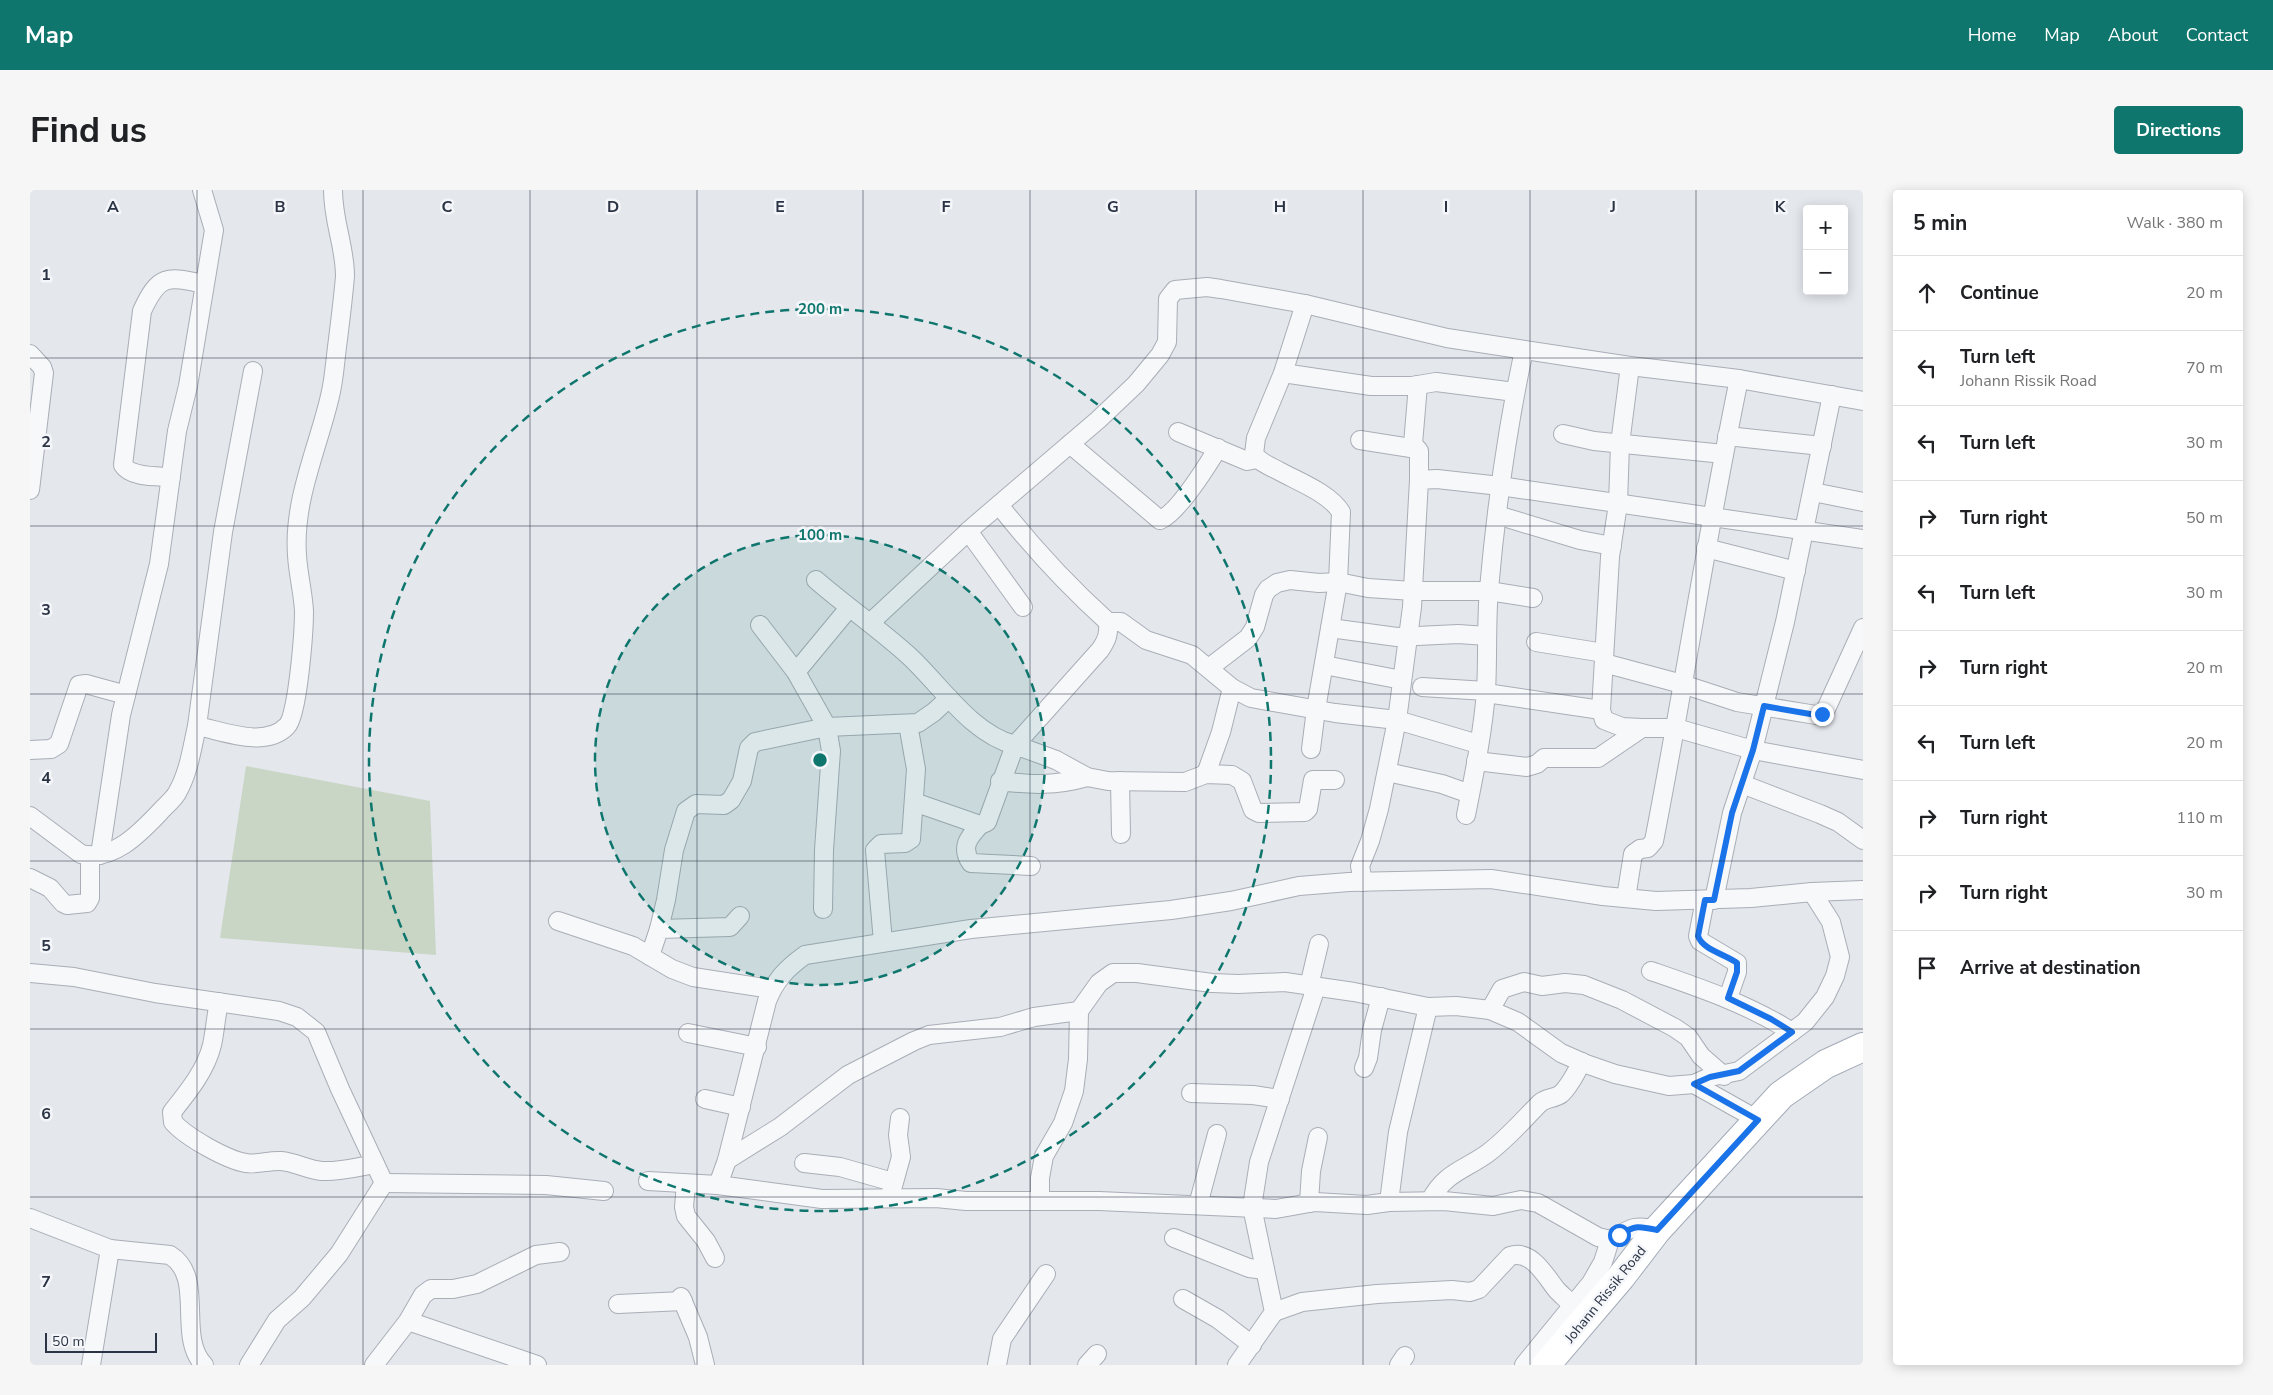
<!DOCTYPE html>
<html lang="en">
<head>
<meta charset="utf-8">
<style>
	:root { --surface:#fff; --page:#f6f6f6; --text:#202124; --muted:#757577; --line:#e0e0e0; --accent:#0f766e }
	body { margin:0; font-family:"Nunito Sans",sans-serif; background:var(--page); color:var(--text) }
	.controls { position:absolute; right:15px; top:15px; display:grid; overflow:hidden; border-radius:5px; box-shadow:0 2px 12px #0003 }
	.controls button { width:45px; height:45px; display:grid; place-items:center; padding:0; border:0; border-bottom:1px solid var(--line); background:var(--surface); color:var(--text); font:25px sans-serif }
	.scale { position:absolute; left:15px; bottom:12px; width:112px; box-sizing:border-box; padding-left:5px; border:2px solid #2b3445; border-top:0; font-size:14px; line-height:18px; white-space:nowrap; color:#2b3445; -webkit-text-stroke:4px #f4f6f9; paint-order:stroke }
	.stop { position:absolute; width:15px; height:15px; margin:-11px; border:4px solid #1a73e8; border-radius:50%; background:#fff }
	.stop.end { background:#1a73e8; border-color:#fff; box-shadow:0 1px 5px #0008 }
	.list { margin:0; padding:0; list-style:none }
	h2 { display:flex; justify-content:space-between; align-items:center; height:65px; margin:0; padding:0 20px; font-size:21px }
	h2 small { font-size:16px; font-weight:400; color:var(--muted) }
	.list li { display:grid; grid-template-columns:32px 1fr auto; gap:15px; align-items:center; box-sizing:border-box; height:75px; padding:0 20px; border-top:1px solid var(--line) }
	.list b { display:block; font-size:19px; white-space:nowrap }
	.list p { margin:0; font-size:16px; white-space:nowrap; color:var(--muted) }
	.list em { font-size:16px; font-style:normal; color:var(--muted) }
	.icon { flex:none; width:28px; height:28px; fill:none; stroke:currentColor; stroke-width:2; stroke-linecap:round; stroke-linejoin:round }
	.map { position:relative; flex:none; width:1833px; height:1175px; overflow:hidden; border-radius:5px }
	header { display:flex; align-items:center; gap:30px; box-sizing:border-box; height:70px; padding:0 25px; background:var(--accent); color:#fff }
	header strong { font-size:24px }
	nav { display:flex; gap:28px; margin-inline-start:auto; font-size:18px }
	.intro { display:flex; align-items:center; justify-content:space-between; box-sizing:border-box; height:120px; padding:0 30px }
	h1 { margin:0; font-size:35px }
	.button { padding:12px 22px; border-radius:5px; background:var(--accent); color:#fff; font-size:18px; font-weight:700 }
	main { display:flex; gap:30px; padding:0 30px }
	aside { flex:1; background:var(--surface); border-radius:5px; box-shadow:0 2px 12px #0003 }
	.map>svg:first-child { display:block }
	.green { fill:#c9d6c5 }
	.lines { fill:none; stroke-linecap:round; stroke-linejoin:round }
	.minor-casing { stroke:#a9aeb7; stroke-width:20 }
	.primary-casing { stroke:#a3abb8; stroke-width:30 }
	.minor { stroke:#f7f8fa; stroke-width:18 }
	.primary { stroke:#fff; stroke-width:28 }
	.route { stroke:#1a73e8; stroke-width:6 }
	.grid { fill:none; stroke:#2b3445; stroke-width:1; stroke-opacity:0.55 }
	.ring { fill:none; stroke:#0f766e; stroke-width:2.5; stroke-dasharray:9 6 }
	.labels { text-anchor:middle; stroke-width:5; stroke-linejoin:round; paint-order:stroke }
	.street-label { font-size:14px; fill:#2b3445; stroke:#f4f6f9 }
	.grid-label { font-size:16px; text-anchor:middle; font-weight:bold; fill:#2b3445; stroke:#f4f6f9; stroke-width:5; stroke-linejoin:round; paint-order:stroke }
	.centre { fill:#0f766e; stroke:#f4f6f9; stroke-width:2.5 }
	.ring-label { font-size:15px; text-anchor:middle; font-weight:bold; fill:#0f766e; stroke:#f4f6f9; stroke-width:5; stroke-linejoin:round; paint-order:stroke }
</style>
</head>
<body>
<header>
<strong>Map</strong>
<nav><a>Home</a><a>Map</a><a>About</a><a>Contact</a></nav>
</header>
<div class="intro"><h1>Find us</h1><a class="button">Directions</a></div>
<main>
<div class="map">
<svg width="1833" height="1175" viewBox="0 0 1833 1175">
	<rect width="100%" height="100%" fill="#e4e7ec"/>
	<!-- green -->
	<path class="green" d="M216 576 400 611 406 765 190 748Z"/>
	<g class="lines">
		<!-- minor casing -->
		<g class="minor-casing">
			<g id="minor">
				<path d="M1275 114 1253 183 1226 248 1224 264C1230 273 1240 276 1249 281 1269 292 1299 303 1311 322L1308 392 1286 519 1281 559"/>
				<path d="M0 164 12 177 14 183 0 300"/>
				<path d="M1600 176 1590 254 1588 314 1580 367 1571 520 1574 530 1592 537 1612 538"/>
				<path d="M223 181 193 342 167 536C193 541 235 559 257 536 268 525 274 440 274 421 273 402 268 384 267 365 263 310 288 258 300 206 304 190 305 173 307 157 310 133 313 110 315 86 315 56 303 32 303 0"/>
				<path d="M1253 183 1341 196H1382L1406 192 1485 202"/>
				<path d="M1388 195 1383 254 1389 261V290"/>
				<path d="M1148 242 1217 271 1227 269"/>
				<path d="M1533 244 1564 251 1694 264"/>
				<path d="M1697 246 1792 256"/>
				<path d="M1330 250 1387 259"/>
				<path d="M1040 254 1130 330C1148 323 1177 276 1188 258"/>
				<path d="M141 287C128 286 101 288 93 275L112 121C129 84 137 86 174 94"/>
				<path d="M1783 302 1833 312"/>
				<path d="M1467 325 1550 350 1582 356"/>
				<path d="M938 341 993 417"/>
				<path d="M1676 358 1766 381"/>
				<path d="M786 390C816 416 848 438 878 465 910 494 941 544 985 555L1070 460C1077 450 1079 444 1078 432 1038 396 1002 357 969 315"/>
				<path d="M841 432 944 336 1068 230 1106 194 1130 165 1137 152 1138 109 1145 100 1177 97 1191 99 1275 114 1417 148 1600 176 1709 189 1833 211"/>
				<path d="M1078 432H1091L1116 450 1162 465 1202 498 1221 508 1305 523 1367 530 1448 554"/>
				<path d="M730 435 766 482 797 537 801 561 794 660 793 719"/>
				<path d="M1300 438 1367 447 1428 444 1457 446"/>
				<path d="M1506 452 1574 463"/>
				<path d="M1574 473 1652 494 1707 512 1786 525 1792 524 1796 519 1833 438"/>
				<path d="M1294 475 1372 490"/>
				<path d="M1179 478 1218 448 1225 437 1234 405 1238 399 1247 393 1260 390 1289 393 1308 392 1338 398 1383 401H1459L1503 408"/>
				<path d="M766 482 819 418"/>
				<path d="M1392 497 1456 501"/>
				<path d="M1456 503 1571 520"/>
				<path d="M0 560 21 559 29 554 49 495 56 494 96 505"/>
				<path d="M1446 571 1497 577 1507 574 1514 568H1568L1612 538H1646L1723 560 1833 580"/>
				<path d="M1357 582 1412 594 1440 604"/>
				<path d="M1176 584 1191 542 1202 498"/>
				<path d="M970 591C1002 595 1025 596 1057 587"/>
				<path d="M1090 591 1091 644"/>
				<path d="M1712 594 1790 624 1808 632 1833 650"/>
				<path d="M884 612 950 635 957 632 985 555 1026 570 1057 587 1078 591 1155 592 1176 584 1202 585 1212 591 1223 620 1229 623 1275 622 1278 619 1283 590H1305"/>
				<path d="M1436 625C1444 585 1453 542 1456 501 1458 468 1456 433 1459 399 1466 319 1477 239 1494 160"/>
				<path d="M0 626 51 664C82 672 109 644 129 623 135 616 143 610 147 603 159 582 162 558 167 536"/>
				<path d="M950 635C939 647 930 657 941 673L1001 676"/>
				<path d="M70 665 91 525 129 374 147 241 158 196 184 40 172 0"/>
				<path d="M0 688 20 698 33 713 37 715 57 713 60 708V666"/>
				<path d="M1333 692 1330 676 1340 651 1349 619 1367 530 1382 417 1389 290 1407 289 1470 296 1833 349"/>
				<path d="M1782 702 1833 700"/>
				<path d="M1596 708 1603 664 1610 659 1618 658 1624 651C1654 497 1677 343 1709 189"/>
				<path d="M1675 710 1668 746 1670 751 1707 773V782L1698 808"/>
				<path d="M1684 710 1702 623 1723 560 1755 432 1802 205"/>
				<path d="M528 731 603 756 642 779 663 787 741 799"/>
				<path d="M629 739 636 710 644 660 656 621 666 614 694 615 701 610 712 591 719 558 725 552 797 537 888 533 904 522 919 508"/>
				<path d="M853 752 845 660 851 654 875 653 881 649 886 579 878 534"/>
				<path d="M620 766 629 739 700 737 710 726"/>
				<path d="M1621 781C1670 798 1718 814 1762 842"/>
				<path d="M0 783 44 787 125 803 249 821 267 827 286 842 310 899 354 993 309 1064 272 1108 247 1130 219 1175"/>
				<path d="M1279 796 1289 754"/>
				<path d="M189 812C186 826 185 841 182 855 176 880 158 902 142 922L143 932C156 947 197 970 216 973 227 975 240 970 251 971 265 972 278 980 292 981 309 982 328 977 345 974"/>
				<path d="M1460 820 1472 799 1494 792 1512 796 1535 793 1554 795 1592 810 1645 838 1658 847 1671 866 1694 886"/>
				<path d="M658 843 727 857"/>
				<path d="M1334 878 1338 868 1342 840 1351 807"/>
				<path d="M1664 894 1728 930"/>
				<path d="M1161 903 1223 905 1250 909"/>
				<path d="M675 909 711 917"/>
				<path d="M697 970 750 937 818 885 884 851 899 845 970 837 1004 827 1049 821"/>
				<path d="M774 973 810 977 863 992"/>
				<path d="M618 991 688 995 792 1009 906 1008 936 1011H1069L1246 1019 1285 1012 1337 1015 1359 1012 1414 1011 1463 1016 1491 1010 1508 1013 1568 1047 1580 1050C1600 1039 1603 1034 1627 1040"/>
				<path d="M354 993 516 995 574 1001"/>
				<path d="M656 994 654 1017 656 1026 676 1051 685 1068"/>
				<path d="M688 995 697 970 737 811C745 790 757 778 775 765L941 739 1141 720 1201 711 1269 696 1319 692 1461 689 1573 706 1626 711 1721 708 1782 702 1801 732 1810 767 1805 786 1795 807 1775 832 1709 881 1680 887 1664 894 1639 896 1585 884 1556 874 1531 863 1488 832 1460 820 1426 816 1398 817 1324 802 1255 792 1208 794 1182 793 1107 783H1083L1069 793 1049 821 1048 869 1044 901 1033 933 1014 966 1010 988V1011"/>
				<path d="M861 1003 871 967 868 945 870 928"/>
				<path d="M1400 1011C1415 982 1435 980 1458 963 1478 948 1493 930 1510 913 1517 907 1524 909 1531 904 1540 896 1546 882 1552 872"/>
				<path d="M1359 1012 1368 942 1398 817"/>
				<path d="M1279 1013 1281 981 1288 947"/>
				<path d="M1168 1015 1187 944"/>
				<path d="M0 1028 80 1059 61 1175"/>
				<path d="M1144 1048 1219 1078 1235 1080"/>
				<path d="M80 1059 140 1065C176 1087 146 1146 174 1175"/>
				<path d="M651 1107 668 1147 675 1175"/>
				<path d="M1153 1109 1188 1129 1222 1155"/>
				<path d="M588 1114 653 1111"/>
				<path d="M1244 1122 1272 1112 1347 1104 1422 1100 1440 1102 1449 1099 1480 1066C1501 1059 1515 1085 1526 1099 1531 1105 1538 1110 1543 1116"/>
				<path d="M378 1131 507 1175"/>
				<path d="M344 1175 378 1131 393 1105 401 1099H423L447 1094 506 1065 530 1062"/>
				<path d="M967 1175 972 1149 1016 1084"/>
				<path d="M1057 1175 1067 1164"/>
				<path d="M1207 1175 1244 1122 1222 1017 1229 972 1286 797"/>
				<path d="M1369 1175 1375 1166"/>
				<path d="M1494 1175 1561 1093 1573 1072 1580 1050"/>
			</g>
		</g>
		<!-- primary casing -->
		<g class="primary-casing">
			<path id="primary" d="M1516 1175 1591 1087 1627 1040 1751 905 1796 874 1833 857"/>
		</g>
		<!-- minor -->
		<use href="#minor" class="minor"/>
		<!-- primary -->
		<use href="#primary" class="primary"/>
	</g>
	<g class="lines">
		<!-- route -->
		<path class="route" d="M1589 1045C1605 1035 1609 1036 1627 1040L1728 930 1664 894 1680 887 1709 881 1762 842 1741 829 1698 808 1707 782V773C1695 764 1673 760 1668 746L1675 710H1684L1702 623 1723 560 1734 516 1786 525 1792 524"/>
	</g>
	<!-- grid -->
	<path class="grid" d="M167 0V1175M333 0V1175M500 0V1175M667 0V1175M833 0V1175M1000 0V1175M1166 0V1175M1333 0V1175M1500 0V1175M1666 0V1175M0 168H1833M0 336H1833M0 504H1833M0 671H1833M0 839H1833M0 1007H1833"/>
	<!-- distance rings -->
	<circle cx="790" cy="570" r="225" fill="#0f766e" fill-opacity=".12"/>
	<g class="ring">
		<circle cx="790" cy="570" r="225"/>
		<circle cx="790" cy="570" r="451"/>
	</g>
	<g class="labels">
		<!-- street labels -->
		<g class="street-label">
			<text transform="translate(1575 1104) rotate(-51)" y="5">Johann Rissik Road</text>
		</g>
	</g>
	<g class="grid-label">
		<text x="83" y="22">A</text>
		<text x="250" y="22">B</text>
		<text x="417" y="22">C</text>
		<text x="583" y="22">D</text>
		<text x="750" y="22">E</text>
		<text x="916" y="22">F</text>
		<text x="1083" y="22">G</text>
		<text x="1250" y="22">H</text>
		<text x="1416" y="22">I</text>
		<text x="1583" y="22">J</text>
		<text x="1750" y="22">K</text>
		<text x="16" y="90">1</text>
		<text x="16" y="257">2</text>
		<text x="16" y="425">3</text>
		<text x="16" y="593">4</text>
		<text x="16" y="761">5</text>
		<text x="16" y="929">6</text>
		<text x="16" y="1097">7</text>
	</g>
	<circle cx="790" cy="570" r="8" class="centre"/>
	<g class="ring-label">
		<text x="790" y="124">200 m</text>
		<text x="790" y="350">100 m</text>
	</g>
</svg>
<div class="controls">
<button>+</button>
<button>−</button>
</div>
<div class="scale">50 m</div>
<div class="stop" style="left:1589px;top:1045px"></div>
<div class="stop end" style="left:1792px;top:524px"></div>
</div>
<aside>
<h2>5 min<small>Walk · 380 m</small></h2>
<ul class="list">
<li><svg class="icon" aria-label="ahead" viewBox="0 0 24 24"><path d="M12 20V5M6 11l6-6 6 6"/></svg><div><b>Continue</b></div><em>20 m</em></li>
<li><svg class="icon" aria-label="left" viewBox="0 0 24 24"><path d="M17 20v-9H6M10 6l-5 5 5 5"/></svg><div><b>Turn left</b><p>Johann Rissik Road</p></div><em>70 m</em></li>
<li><svg class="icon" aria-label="left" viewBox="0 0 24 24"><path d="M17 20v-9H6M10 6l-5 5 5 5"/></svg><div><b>Turn left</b></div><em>30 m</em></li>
<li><svg class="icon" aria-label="right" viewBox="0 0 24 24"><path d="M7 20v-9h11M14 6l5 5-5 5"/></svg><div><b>Turn right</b></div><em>50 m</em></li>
<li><svg class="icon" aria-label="left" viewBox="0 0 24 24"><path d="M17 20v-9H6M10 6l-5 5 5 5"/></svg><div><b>Turn left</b></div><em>30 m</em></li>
<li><svg class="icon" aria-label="right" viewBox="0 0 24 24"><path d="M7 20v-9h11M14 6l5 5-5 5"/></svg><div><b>Turn right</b></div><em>20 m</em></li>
<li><svg class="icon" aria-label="left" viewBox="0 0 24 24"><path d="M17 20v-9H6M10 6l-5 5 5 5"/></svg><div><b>Turn left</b></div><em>20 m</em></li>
<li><svg class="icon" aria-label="right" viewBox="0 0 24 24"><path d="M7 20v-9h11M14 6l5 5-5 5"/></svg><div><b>Turn right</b></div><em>110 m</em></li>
<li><svg class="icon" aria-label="right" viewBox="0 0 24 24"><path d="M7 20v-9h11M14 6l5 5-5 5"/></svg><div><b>Turn right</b></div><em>30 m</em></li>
<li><svg class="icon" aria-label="arrive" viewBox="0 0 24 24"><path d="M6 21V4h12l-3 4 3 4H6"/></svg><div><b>Arrive at destination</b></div></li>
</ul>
</aside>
</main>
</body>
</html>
